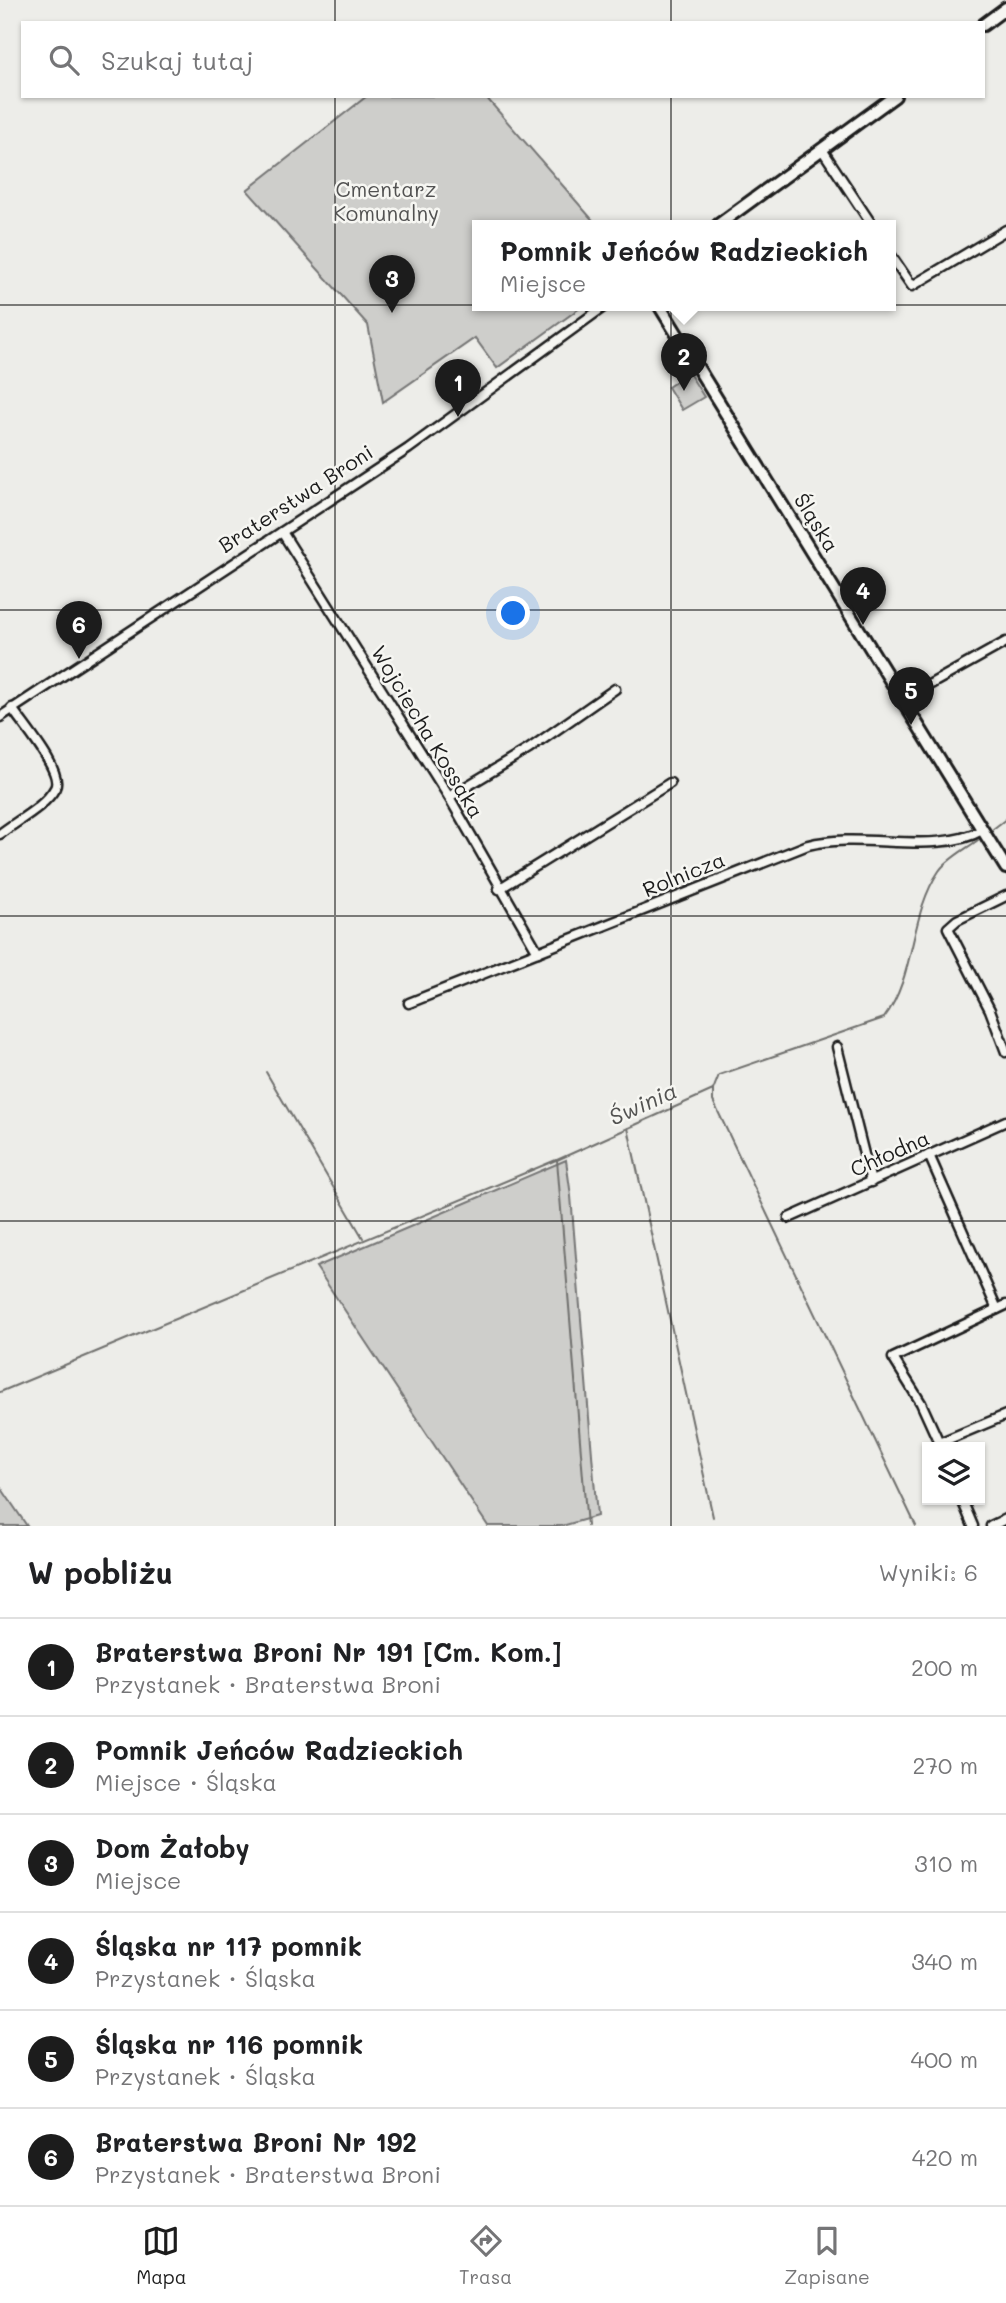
<!DOCTYPE html>
<html lang="pl">
<head>
<meta charset="utf-8">
<style>
	:root { --surface:#fff; --page:#f6f6f6; --text:#202124; --muted:#757577; --line:#e0e0e0; --accent:#1c1c1c }
	body { margin:0; font-family:Mali,sans-serif; background:var(--page); color:var(--text) }
	.controls { position:absolute; right:21px; bottom:21px; display:grid; overflow:hidden; border-radius:0px; box-shadow:0 2px 5px #0004 }
	.controls button { width:63px; height:63px; display:grid; place-items:center; padding:0; border:0; border-bottom:2px solid var(--line); background:var(--surface); color:var(--text); font:35px sans-serif }
	.you { position:absolute; left:514px; top:614px; width:24px; height:24px; margin:-18px; border:5px solid #fff; border-radius:50%; background:#1a73e8; box-shadow:0 0 0 10px #1a73e833 }
	.badge { display:grid; place-items:center; width:46px; height:46px; border-radius:50%; background:var(--accent); color:#fff; font-size:23px; font-weight:700 }
	.pin { position:absolute; translate:-50% -58px; filter:drop-shadow(0 2px 4px #0008) }
	.pin::after { content:''; position:absolute; top:37px; width:24px; height:21px; background:inherit; clip-path:polygon(0 0,100% 0,50% 100%) }
	.popup { position:absolute; left:472px; top:220px; width:424px; height:91px; box-sizing:border-box; display:grid; place-content:center; border-radius:0px; background:var(--surface); filter:drop-shadow(0 2px 5px #0005); font-size:23px; white-space:nowrap; color:var(--muted) }
	.popup b { font-size:26px; color:var(--text) }
	.popup::after { content:''; position:absolute; left:50%; top:100%; margin-left:-14px; border:14px solid transparent; border-top-color:var(--surface) }
	.list { margin:0; padding:0; list-style:none }
	h2 { display:flex; justify-content:space-between; align-items:center; height:91px; margin:0; padding:0 28px; font-size:30px }
	h2 small { font-size:23px; font-weight:400; color:var(--muted) }
	.list li { display:grid; grid-template-columns:46px 1fr auto; gap:21px; align-items:center; box-sizing:border-box; height:98px; padding:0 28px; border-top:2px solid var(--line) }
	.list b { display:block; font-size:26px; white-space:nowrap }
	.list p { margin:0; font-size:23px; white-space:nowrap; color:var(--muted) }
	.list em { font-size:23px; font-style:normal; color:var(--muted) }
	.icon { flex:none; width:38px; height:38px; fill:none; stroke:currentColor; stroke-width:2; stroke-linecap:round; stroke-linejoin:round }
	.map { position:relative; flex:none; width:1006px; height:1526px; overflow:hidden }
	.search { position:absolute; background:var(--surface); box-shadow:0 2px 5px #0004; left:21px; right:21px; top:21px; height:77px; display:flex; align-items:center; gap:18px; box-sizing:border-box; padding:0 24px; border-radius:0px; color:var(--muted); font-size:26px }
	.sheet { height:679px; background:var(--surface) }
	nav { display:flex; justify-content:space-around; align-items:center; box-sizing:border-box; height:98px; border-top:2px solid var(--line); background:var(--surface); font-size:19px; color:var(--muted) }
	nav a { display:grid; justify-items:center; gap:4px }
	nav .on { color:var(--accent) }
	.map>svg:first-child { display:block }
	.green { fill:#cececb; stroke:#757574; stroke-width:2 }
	.lines { fill:none; stroke-linecap:round; stroke-linejoin:round }
	.stream { stroke:#6f6f6d; stroke-width:2 }
	.street-casing { stroke:#1c1c1c; stroke-width:13 }
	.secondary-casing { stroke:#1c1c1c; stroke-width:16 }
	.street { stroke:#f6f6f2; stroke-width:8 }
	.secondary { stroke:#f6f6f2; stroke-width:10 }
	.grid { fill:none; stroke:#1c1c1c; stroke-width:2; stroke-opacity:0.55 }
	.labels { text-anchor:middle; stroke-width:5; stroke-linejoin:round; paint-order:stroke }
	.park-label { font-size:21px; fill:#515151; stroke:#f6f6f2 }
	.street-label { font-size:21px; fill:#1c1c1c; stroke:#f6f6f2 }
	.water-label { font-size:23px; font-style:italic; fill:#535352; stroke:#f6f6f2 }
</style>
</head>
<body>
<div class="map">
<svg width="1006" height="1526" viewBox="0 0 1006 1526">
	<rect width="100%" height="100%" fill="#edede9"/>
	<filter id="ink" filterUnits="userSpaceOnUse"><feTurbulence type="fractalNoise" baseFrequency=".0143" numOctaves="2"/><feDisplacementMap in="SourceGraphic" scale="14" xChannelSelector="R" yChannelSelector="G"/><feConvolveMatrix kernelMatrix="1 2 1 2 8 2 1 2 1" color-interpolation-filters="sRGB"/></filter>
	<g filter="url(#ink)">
		<!-- green -->
		<g class="green">
			<path d="M367 96H485L597 225H477V305H584L497 368 475 338 383 402 368 325 247 190Z"/>
			<path d="M689 373 704 397 682 410 668 387Z"/>
			<path d="M566 1160 571 1196 597 1516 562 1526H488L316 1267Z"/>
			<path d="M0 1486 27 1526H0Z"/>
		</g>
		<g class="lines">
			<!-- stream -->
			<g class="stream">
				<path d="M993 829 1006 819"/>
				<path d="M266 1072 363 1238"/>
				<path d="M713 1090V1101L916 1526"/>
				<path d="M628 1128 713 1517"/>
				<path d="M0 1392 556 1160"/>
				<path d="M587 1526 557 1160 713 1090 719 1075 884 1018C916 976 909 915 939 871 947 859 966 849 978 840"/>
			</g>
			<!-- street casing -->
			<g class="street-casing">
				<g id="street">
					<path d="M823 151 872 225"/>
					<path d="M890 254 912 286 1006 230"/>
					<path d="M282 532 449 797 538 952"/>
					<path d="M902 700 1006 642"/>
					<path d="M0 717 408 449 606 305"/>
					<path d="M449 797 529 749 615 689"/>
					<path d="M0 834C16 821 45 807 55 788 64 772 22 724 12 708"/>
					<path d="M499 889 670 783"/>
					<path d="M1006 896 957 920 948 928 990 1010 1006 1052"/>
					<path d="M409 1003 808 845C862 831 937 856 982 830"/>
					<path d="M837 1047 871 1182"/>
					<path d="M929 1155 997 1309"/>
					<path d="M789 1218 1006 1121"/>
					<path d="M939 1443 1006 1415"/>
					<path d="M941 1447 921 1403 893 1358 1006 1305"/>
					<path d="M962 1500 973 1526"/>
					<path d="M991 1526 1006 1519"/>
				</g>
			</g>
			<!-- secondary casing -->
			<g class="secondary-casing">
				<g id="secondary">
					<path d="M983 25 1006 8"/>
					<path d="M718 225 895 96"/>
					<path d="M659 305 1006 868"/>
				</g>
			</g>
			<!-- street -->
			<use href="#street" class="street"/>
			<!-- secondary -->
			<use href="#secondary" class="secondary"/>
		</g>
	</g>
	<!-- grid -->
	<path class="grid" d="M335 0V23M671 0V23M335 96V1526M671 96V1526M0 305H1006M0 610H1006M0 916H1006M0 1221H1006"/>
	<g class="labels">
		<!-- park labels -->
		<g class="park-label">
			<text x="386" y="197">Cmentarz<tspan x="386" dy="24">Komunalny</tspan></text>
		</g>
		<!-- street labels -->
		<g class="street-label">
			<text transform="translate(296 499) rotate(-33)" y="7">Braterstwa Broni</text>
			<text transform="translate(816 523) rotate(58)" y="7">Śląska</text>
			<text transform="translate(427 732) rotate(59)" y="7">Wojciecha Kossaka</text>
			<text transform="translate(684 875) rotate(-22)" y="7">Rolnicza</text>
			<text transform="translate(890 1154) rotate(-24)" y="7">Chłodna</text>
		</g>
		<!-- water labels -->
		<g class="water-label">
			<text transform="translate(643 1104) rotate(-24)" y="8">Świnia</text>
		</g>
	</g>
</svg>
<div class="controls">
<button><svg class="icon" aria-label="layers" viewBox="0 0 24 24"><path d="M12 4l9 5-9 5-9-5zM3 14l9 5 9-5"/></svg></button>
</div>
<div class="you"></div>
<div class="pin badge" style="left:458px;top:417px">1</div>
<div class="pin badge" style="left:684px;top:391px">2</div>
<div class="popup"><b>Pomnik Jeńców Radzieckich</b>Miejsce</div>
<div class="pin badge" style="left:392px;top:313px">3</div>
<div class="pin badge" style="left:863px;top:625px">4</div>
<div class="pin badge" style="left:911px;top:725px">5</div>
<div class="pin badge" style="left:79px;top:659px">6</div>
<div class="search"><svg class="icon" aria-label="search" viewBox="0 0 24 24"><circle cx="10" cy="10" r="6"/><path d="M15 15l6 6"/></svg>Szukaj tutaj</div>
</div>
<section class="sheet">
<h2>W pobliżu<small>Wyniki: 6</small></h2>
<ul class="list">
<li><span class="badge">1</span><div><b>Braterstwa Broni Nr 191 [Cm. Kom.]</b><p>Przystanek · Braterstwa Broni</p></div><em>200 m</em></li>
<li><span class="badge">2</span><div><b>Pomnik Jeńców Radzieckich</b><p>Miejsce · Śląska</p></div><em>270 m</em></li>
<li><span class="badge">3</span><div><b>Dom Żałoby</b><p>Miejsce</p></div><em>310 m</em></li>
<li><span class="badge">4</span><div><b>Śląska nr 117 pomnik</b><p>Przystanek · Śląska</p></div><em>340 m</em></li>
<li><span class="badge">5</span><div><b>Śląska nr 116 pomnik</b><p>Przystanek · Śląska</p></div><em>400 m</em></li>
<li><span class="badge">6</span><div><b>Braterstwa Broni Nr 192</b><p>Przystanek · Braterstwa Broni</p></div><em>420 m</em></li>
</ul>
</section>
<nav>
<a class="on"><svg class="icon" aria-label="map" viewBox="0 0 24 24"><path d="M3 6l6-2 6 2 6-2v14l-6 2-6-2-6 2zM9 4v14M15 6v14"/></svg>Mapa</a>
<a><svg class="icon" aria-label="directions" viewBox="0 0 24 24"><path d="M12 3l9 9-9 9-9-9zM9 14v-3h6M13 9l2 2-2 2"/></svg>Trasa</a>
<a><svg class="icon" aria-label="saved" viewBox="0 0 24 24"><path d="M7 4h10v16l-5-4-5 4z"/></svg>Zapisane</a>
</nav>
</body>
</html>
